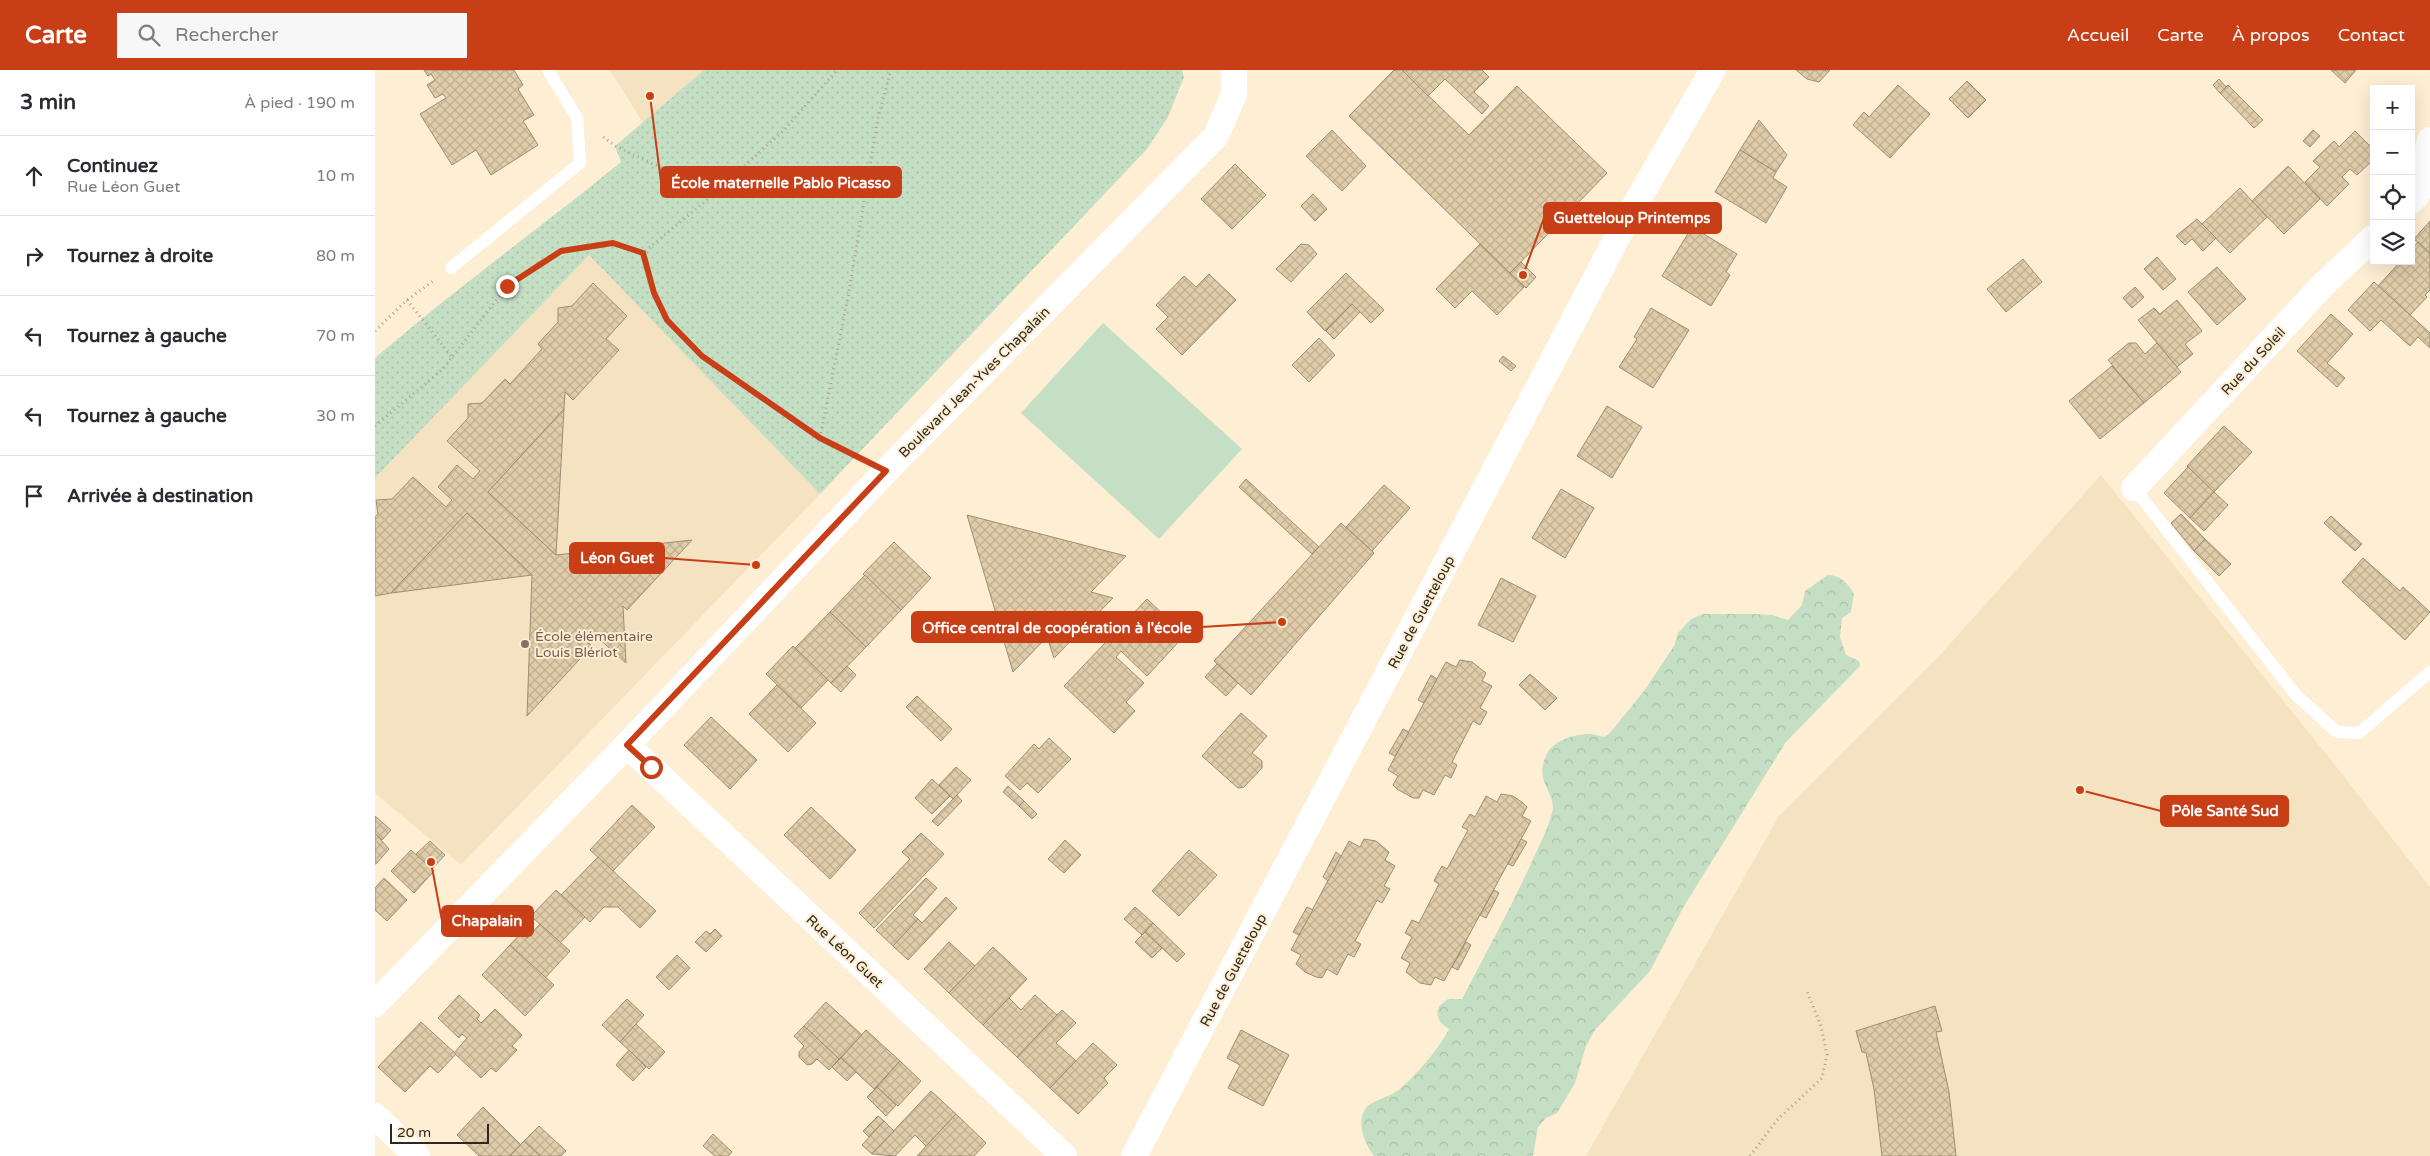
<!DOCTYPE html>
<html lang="fr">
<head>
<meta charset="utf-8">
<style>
	:root { --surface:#fff; --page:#f7f7f7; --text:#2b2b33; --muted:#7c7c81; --line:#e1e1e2; --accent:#c83f17 }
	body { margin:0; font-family:"Varela Round",sans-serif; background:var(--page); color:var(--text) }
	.controls { position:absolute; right:15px; top:15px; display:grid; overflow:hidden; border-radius:0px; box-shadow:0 5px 20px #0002 }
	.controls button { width:45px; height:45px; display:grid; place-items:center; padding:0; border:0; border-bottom:1px solid var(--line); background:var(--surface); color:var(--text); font:25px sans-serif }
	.scale { position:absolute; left:15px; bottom:12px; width:99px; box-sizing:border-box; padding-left:5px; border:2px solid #2d271d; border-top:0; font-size:14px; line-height:18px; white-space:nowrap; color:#2d271d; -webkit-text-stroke:4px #feeed3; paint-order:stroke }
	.stop { position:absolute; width:15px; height:15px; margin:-11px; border:4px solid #c83f17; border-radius:50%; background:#fff }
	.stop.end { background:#c83f17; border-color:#fff; box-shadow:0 1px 5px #0008 }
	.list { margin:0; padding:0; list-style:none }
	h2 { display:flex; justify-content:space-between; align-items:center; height:65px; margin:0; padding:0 20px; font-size:21px }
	h2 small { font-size:16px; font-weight:400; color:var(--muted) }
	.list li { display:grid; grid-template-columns:32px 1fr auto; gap:15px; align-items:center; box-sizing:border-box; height:80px; padding:0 20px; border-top:1px solid var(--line) }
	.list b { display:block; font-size:19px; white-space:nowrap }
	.list p { margin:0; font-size:16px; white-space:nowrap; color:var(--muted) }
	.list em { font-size:16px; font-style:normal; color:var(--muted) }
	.icon { flex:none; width:28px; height:28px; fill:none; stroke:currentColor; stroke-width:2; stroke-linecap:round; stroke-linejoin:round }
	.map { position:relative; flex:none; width:2055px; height:1086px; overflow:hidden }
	header { display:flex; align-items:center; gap:30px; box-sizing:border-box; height:70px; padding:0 25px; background:var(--accent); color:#fff }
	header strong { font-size:24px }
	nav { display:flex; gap:28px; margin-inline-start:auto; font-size:18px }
	.search { width:350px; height:45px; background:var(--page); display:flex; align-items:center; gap:12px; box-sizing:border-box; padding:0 18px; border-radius:0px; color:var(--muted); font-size:19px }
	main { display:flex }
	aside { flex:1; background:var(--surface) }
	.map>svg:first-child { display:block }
	.built { fill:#f5e2c0 }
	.forest { fill:url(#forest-crowns) }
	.park { fill:url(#park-dots) }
	.pitch { fill:#c5dfc5 }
	.building { fill:url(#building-cross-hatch); stroke:#9c8e75 }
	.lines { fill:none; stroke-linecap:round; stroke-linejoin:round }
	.path { stroke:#aca08b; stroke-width:3; stroke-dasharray:1 4; stroke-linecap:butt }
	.lane { stroke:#fff; stroke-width:12 }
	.street { stroke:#fff; stroke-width:26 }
	.route { stroke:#c83f17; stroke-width:6 }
	.education-dot { fill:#8d6e63; stroke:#feeed3; stroke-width:2 }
	.labels { text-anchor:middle; stroke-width:4; stroke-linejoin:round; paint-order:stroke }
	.street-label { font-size:14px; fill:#2d271d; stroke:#feeed3 }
	.education-label { font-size:14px; fill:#785e54; stroke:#feeed3; text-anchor:start }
	.leader { fill:none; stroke:#c83f17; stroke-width:2 }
	.callout-dot { fill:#c83f17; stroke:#feeed3; stroke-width:2 }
	.callout { fill:#c83f17; stroke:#c83f17; stroke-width:2 }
	.callout-label { font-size:15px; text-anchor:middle; font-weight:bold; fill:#fff }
</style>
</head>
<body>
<header>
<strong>Carte</strong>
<div class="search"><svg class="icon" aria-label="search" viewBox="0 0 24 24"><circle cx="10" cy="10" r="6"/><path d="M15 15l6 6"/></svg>Rechercher</div>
<nav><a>Accueil</a><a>Carte</a><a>À propos</a><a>Contact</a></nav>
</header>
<main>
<aside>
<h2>3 min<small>À pied · 190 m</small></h2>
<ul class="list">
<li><svg class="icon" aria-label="ahead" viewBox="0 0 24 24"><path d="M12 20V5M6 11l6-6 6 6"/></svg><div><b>Continuez</b><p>Rue Léon Guet</p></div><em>10 m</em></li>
<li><svg class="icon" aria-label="right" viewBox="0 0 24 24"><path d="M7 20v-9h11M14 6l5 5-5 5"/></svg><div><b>Tournez à droite</b></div><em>80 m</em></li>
<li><svg class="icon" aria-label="left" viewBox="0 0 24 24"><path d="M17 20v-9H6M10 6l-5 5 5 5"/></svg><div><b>Tournez à gauche</b></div><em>70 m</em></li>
<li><svg class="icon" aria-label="left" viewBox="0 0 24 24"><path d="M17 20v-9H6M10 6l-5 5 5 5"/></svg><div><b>Tournez à gauche</b></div><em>30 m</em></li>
<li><svg class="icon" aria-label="arrive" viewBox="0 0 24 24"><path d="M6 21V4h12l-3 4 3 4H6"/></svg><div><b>Arrivée à destination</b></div></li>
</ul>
</aside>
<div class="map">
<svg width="2055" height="1086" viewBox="0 0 2055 1086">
	<defs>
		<pattern id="forest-crowns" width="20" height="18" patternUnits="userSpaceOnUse" patternTransform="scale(1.25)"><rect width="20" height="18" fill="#c5dfc5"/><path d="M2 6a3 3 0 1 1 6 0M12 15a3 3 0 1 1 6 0" fill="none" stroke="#aabfa9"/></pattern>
		<pattern id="park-dots" width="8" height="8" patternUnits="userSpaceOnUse" patternTransform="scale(1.25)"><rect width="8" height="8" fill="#c5dfc5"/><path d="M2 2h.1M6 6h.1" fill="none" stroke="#aabfa9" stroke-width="1.8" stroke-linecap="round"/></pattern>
		<pattern id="building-cross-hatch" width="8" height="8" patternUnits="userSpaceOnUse" patternTransform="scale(1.25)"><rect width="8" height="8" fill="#e1cca9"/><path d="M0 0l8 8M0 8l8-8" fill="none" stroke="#c1af91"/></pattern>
	</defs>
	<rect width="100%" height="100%" fill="#feeed3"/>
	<!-- built -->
	<g class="built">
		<path d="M235 0H329L268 53Z"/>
		<path d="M214 184 445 424 86 795 0 723V408Z"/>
		<path d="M1726 405 1960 695 2055 817V1086H1211L1404 746 1566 584Z"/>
	</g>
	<!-- forest -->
	<path class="forest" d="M1453 505C1465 505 1473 513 1479 524L1476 542 1467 548 1465 567 1471 585 1484 591 1485 596 1411 672 1309 836 1275 901 1220 960 1211 976 1200 1013 1182 1043 1171 1048 1163 1057 1158 1086H999C988 1072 977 1042 999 1032 1009 1027 1018 1025 1026 1018 1044 1002 1058 985 1071 965L1074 959C1064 953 1060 946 1064 936L1073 929H1087C1110 885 1134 841 1155 796 1162 779 1172 762 1177 743 1183 722 1156 712 1173 682 1180 670 1201 664 1214 664 1219 664 1224 666 1229 667L1235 663 1269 621 1299 576 1303 563 1316 549 1328 544H1380L1397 545 1413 550 1427 535 1430 521Z"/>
	<!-- park -->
	<path class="park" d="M329 0H807L809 7 793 47 772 79 445 424 214 185 0 408V288C80 219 165 158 246 92L240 76Z"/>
	<!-- pitch -->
	<path class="pitch" d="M728 253 867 379 784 469 646 343Z"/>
	<!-- building -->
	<g class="building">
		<path d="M49 0H139L148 15 143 19 159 45 148 51 163 75 116 105 101 80 77 95 45 44 71 28 68 24 60 28 52 15 60 10 56 4 53 6Z"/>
		<path d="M1019 0H1027L1094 65 1142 16 1232 103 1135 203 974 46Z"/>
		<path d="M1027 0H1107L1114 7 1099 22 1114 36 1107 44 1070 9 1053 26Z"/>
		<path d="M1421 0H1455L1444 12 1432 9Z"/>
		<path d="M1956 0H1981L1970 13Z"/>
		<path d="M1844 9 1851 17 1845 23 1838 15Z"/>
		<path d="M1592 11 1611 30 1593 48 1574 29Z"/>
		<path d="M1523 15 1555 44 1515 88 1478 55 1489 42 1494 47Z"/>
		<path d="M1853 15 1888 50 1879 58 1845 23Z"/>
		<path d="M1384 50 1412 85 1401 102 1365 80Z"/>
		<path d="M957 60 991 96 967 121 931 86Z"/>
		<path d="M1938 60 1945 66 1935 77 1928 71Z"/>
		<path d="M1980 61 1999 80V89L1982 105 1975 99 1967 107 1974 114 1952 136 1930 112 1945 97 1938 91 1959 71 1964 77Z"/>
		<path d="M1365 80 1401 102 1398 108 1412 117 1391 153 1340 122Z"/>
		<path d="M860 94 891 125 857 159 826 129Z"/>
		<path d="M1913 96 1945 129 1909 164 1877 131Z"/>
		<path d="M1865 118 1892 147 1855 183 1827 154Z"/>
		<path d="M938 124 952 139 940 151 926 136Z"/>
		<path d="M1822 149 1841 168 1828 181 1817 169 1810 175 1801 166Z"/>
		<path d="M2055 151V183L2039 169Z"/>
		<path d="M1317 157 1362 184 1351 202 1355 205 1336 236 1287 206Z"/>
		<path d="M2043 172 2055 183V220L2050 225 2052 227 2035 245 2003 216 2026 191H2036V180Z"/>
		<path d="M926 174 934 175 942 184 916 212 901 199Z"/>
		<path d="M1105 174 1149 217 1122 245 1097 221 1080 238 1061 219Z"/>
		<path d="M1782 187 1801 209 1788 220 1769 199Z"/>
		<path d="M1648 189 1667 212 1631 242 1612 219Z"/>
		<path d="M1146 192 1161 207 1151 218 1135 203Z"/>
		<path d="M1842 197 1871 229 1842 255 1813 222Z"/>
		<path d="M971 203 1009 240 996 253 977 234 950 261 932 242Z"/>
		<path d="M834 204 861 230 807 285 781 259 793 247 781 235 809 206 821 217Z"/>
		<path d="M1999 212 2055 263V278L2043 267 2035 276 2006 250 1995 261 1973 240Z"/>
		<path d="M218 213 252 246 231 269 244 280 198 330 190 322 189 339 113 422 181 485 317 470 252 540 248 536 251 593 222 567H207L217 576 152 646 157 505 92 443 16 523 0 526V447L3 444 1 430 17 429 38 407 71 437 77 430 63 417 82 395 98 409 105 401 72 371 93 348V334L107 333 130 309 135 314 167 279 163 274 183 252V238L197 236Z"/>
		<path d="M1760 217 1769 227 1757 238 1748 228Z"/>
		<path d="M1802 230 1827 261 1810 274 1818 284 1802 297 1763 250 1779 238 1785 244Z"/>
		<path d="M977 234 985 242 959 269 951 261Z"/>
		<path d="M1276 238 1314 260 1278 318 1244 297 1262 269 1259 267Z"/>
		<path d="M1956 244 1978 264 1952 293 1970 308 1962 317 1922 281Z"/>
		<path d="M944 268 960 285 934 312 917 295Z"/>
		<path d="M1754 273H1761L1770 284 1782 273 1806 302 1769 333 1733 290Z"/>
		<path d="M1128 286 1141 296 1136 301 1124 291Z"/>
		<path d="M1737 296 1769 333 1725 369 1694 331Z"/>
		<path d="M1232 336 1267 357 1237 408 1202 386Z"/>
		<path d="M189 339 181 485 113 422Z"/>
		<path d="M1849 356 1877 382 1839 422 1812 396Z"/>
		<path d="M1813 397 1839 422 1815 448 1789 423Z"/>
		<path d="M871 409 944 477 937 484 864 417Z"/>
		<path d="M1009 415 1035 438 997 481 971 457Z"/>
		<path d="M1186 419 1219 438 1190 488 1157 468Z"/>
		<path d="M1839 422 1853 435 1829 461 1815 448Z"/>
		<path d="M92 443 157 505 16 523Z"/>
		<path d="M1806 444 1830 469 1819 481 1796 453Z"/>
		<path d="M592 445 751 486 716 522 738 528 679 588 672 567 638 602Z"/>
		<path d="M1956 446 1987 474 1980 481 1949 453Z"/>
		<path d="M966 453 999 483 876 625 839 591Z"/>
		<path d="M1830 469 1856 494 1844 506 1819 481Z"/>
		<path d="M519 472 556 508 526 540 488 504Z"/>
		<path d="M1988 488 2025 521 2028 517 2055 542 2030 570 1967 512Z"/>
		<path d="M490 505 526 540 491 577 455 542Z"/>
		<path d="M1126 508 1161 526 1138 572 1103 555Z"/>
		<path d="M772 529 810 565 772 606 746 581 741 587 769 613 751 632 760 641 739 663 689 616Z"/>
		<path d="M455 542 491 577 456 613 420 578Z"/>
		<path d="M418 576 453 610 426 638 391 604Z"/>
		<path d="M1085 590 1097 592 1111 603 1107 611 1117 616 1105 638 1112 642 1105 655 1098 651 1077 692 1082 695 1076 708 1070 705 1059 725 1048 720 1044 728H1038L1022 719 1018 715 1023 706 1013 700 1071 592 1081 597Z"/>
		<path d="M842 594 863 613 851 626 830 607Z"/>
		<path d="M472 596 481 605 466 622 456 613Z"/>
		<path d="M1155 604 1182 628 1170 640 1144 615Z"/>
		<path d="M1056 605 1062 609 1049 633 1043 630Z"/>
		<path d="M402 615 441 653 413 682 374 644Z"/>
		<path d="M542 626 577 659 566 671 531 637Z"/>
		<path d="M866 643 892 666 877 683 887 691V698L869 717 863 718 827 686Z"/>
		<path d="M336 647 382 690 355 719 309 675Z"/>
		<path d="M1028 659 1034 662 1020 686 1014 683Z"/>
		<path d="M674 668 696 689 663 723 652 713 645 720 630 706 659 674 664 679Z"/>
		<path d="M581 697 596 710 578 729 564 715Z"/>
		<path d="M557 709 575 726 557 744 540 728Z"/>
		<path d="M633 716 649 731 644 736 628 722Z"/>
		<path d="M1126 724 1138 726 1148 733 1152 737 1147 746 1156 751 1069 911 1060 907 1056 915 1045 913 1031 902 1035 893 1026 888 1037 867 1030 863 1037 850 1044 853 1064 814 1059 811 1063 803 1067 796 1072 799 1093 760 1087 757 1095 744 1100 747 1111 726 1122 732Z"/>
		<path d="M582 725 587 731 563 756 557 751Z"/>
		<path d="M649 731 662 744 657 749 644 736Z"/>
		<path d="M257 735 280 757 238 801 215 780Z"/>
		<path d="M436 737 481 780 455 809 409 765Z"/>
		<path d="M0 746 16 760 7 770 0 763Z"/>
		<path d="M0 763 14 779 1 794H0Z"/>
		<path d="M546 763 569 784 499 858 484 843 535 789 527 782Z"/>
		<path d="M989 769 1001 771 1014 782 1010 790 1020 796 1009 816 1015 819 1007 833 1002 830 980 871 986 874 979 887 973 884 962 905 952 899 947 908 941 907 930 902 921 894 926 885 916 880 974 771 985 777Z"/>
		<path d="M1146 769 1152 772 1138 796 1133 794Z"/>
		<path d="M690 770 706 785 689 803 673 789Z"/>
		<path d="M55 771 70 785 57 799 41 784Z"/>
		<path d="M36 780 59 801 39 823 16 801Z"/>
		<path d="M814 780 842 805 804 846 777 821Z"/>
		<path d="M961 782 966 786 953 811 948 807Z"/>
		<path d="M223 787 281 841 265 858 243 837H229L215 852 186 825Z"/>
		<path d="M9 808 32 830 12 851 0 840V818Z"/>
		<path d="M551 808 562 818 538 845 543 849 518 876 501 860Z"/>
		<path d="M181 820 210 847 185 873 156 846Z"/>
		<path d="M1119 820 1124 823 1111 848 1105 845Z"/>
		<path d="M571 827 582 838 533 890 518 876 543 849 547 853Z"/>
		<path d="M760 837 778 853 767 865 749 849Z"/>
		<path d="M932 837 938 840 924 865 918 862Z"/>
		<path d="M778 853 810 884 802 892 770 862Z"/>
		<path d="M165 854 195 881 170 908 135 875 146 863 152 868Z"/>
		<path d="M340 859 347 866 331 882 320 872 331 861 335 864Z"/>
		<path d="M770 862 787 878 777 888 760 872Z"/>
		<path d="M574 872 600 896 574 923 549 899Z"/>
		<path d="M1091 872 1096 875 1083 900 1077 897Z"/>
		<path d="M135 875 179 915 150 946 107 905Z"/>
		<path d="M618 877 652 909 608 955 574 923Z"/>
		<path d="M302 885 315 898 294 920 281 907Z"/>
		<path d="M84 925 105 945 102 949 106 953 120 939 147 965 137 976 142 980 121 1002 116 998 106 1008 79 983 92 968 87 964 84 968 63 948Z"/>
		<path d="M660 925 682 945 642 987 608 955 634 928 646 940Z"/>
		<path d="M252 929 269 945 245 972 227 955Z"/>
		<path d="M451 932 487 965 464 989 429 956Z"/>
		<path d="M1560 936 1567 961 1561 962 1574 1022 1581 1086H1507L1499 1019 1491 983 1487 982 1481 961Z"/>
		<path d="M687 940 701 953 681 973 701 991 675 1018 642 987Z"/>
		<path d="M46 952 81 984 63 1003 55 996 30 1022 3 997Z"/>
		<path d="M261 954 290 982 274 999 245 972Z"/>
		<path d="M429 956 464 989 454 1000 442 989 437 994 432 995 424 987V982L429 976 419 966Z"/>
		<path d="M491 960 525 991 499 1019 466 988Z"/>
		<path d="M866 960 914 985 888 1036 853 1018 865 995 852 988Z"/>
		<path d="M718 973 742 995 729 1008 733 1013 703 1044 675 1018Z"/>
		<path d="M254 980 271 997 258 1011 241 995Z"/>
		<path d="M466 988 481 1002 472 1011 457 997Z"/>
		<path d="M525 991 546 1011 523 1036 502 1017Z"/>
		<path d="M502 1017 521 1035 511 1046 492 1027Z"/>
		<path d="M556 1021 581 1044 551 1076 540 1065 520 1086 497 1084Z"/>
		<path d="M108 1037 146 1075 135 1086H104L82 1065Z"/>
		<path d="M581 1044 611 1073 599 1086H542Z"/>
		<path d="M503 1046 509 1051 494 1067 488 1061Z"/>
		<path d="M509 1051 519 1061 497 1084 487 1075Z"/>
		<path d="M164 1056 191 1081 186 1086H165L149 1071Z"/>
		<path d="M338 1064 357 1082 353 1086H340L328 1076Z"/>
		<path d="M149 1071 165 1086H135Z"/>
	</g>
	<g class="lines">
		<!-- path -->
		<g class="path">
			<path d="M340 123 410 59 462 0"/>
			<path d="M268 183 279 223 292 250 327 286 445 368 482 387"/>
			<path d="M32 230 77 287"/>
			<path d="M0 261 32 230 58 211"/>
			<path d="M0 356 68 299 132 216 187 181 238 173 268 183 340 123 240 76 226 65"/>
			<path d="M445 368 473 227 503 48 516 0"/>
			<path d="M1375 1086 1402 1050 1447 1008 1452 985 1446 956 1431 919"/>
		</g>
		<!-- lane -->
		<g class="lane">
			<path d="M76 198 205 93 202 48 173 0"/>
			<path d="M1759 418 1921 625 1962 662 1984 663 2055 602"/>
		</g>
		<!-- street -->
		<g class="street">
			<path d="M2036 131 2042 125 2055 70"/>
			<path d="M1759 418 1947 216 1999 167"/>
			<path d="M252 675 689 1086"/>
			<path d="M0 934 252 675 511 401 841 66 859 24V0"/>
			<path d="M0 1046 42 1086"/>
			<path d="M759 1086 1253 147 1338 0"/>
		</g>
	</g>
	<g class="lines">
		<!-- route -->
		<path class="route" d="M132 216 186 181 238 173 268 183 279 223 292 250 327 286 445 368 511 401 252 675 276 697"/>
	</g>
	<!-- markers -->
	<circle class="education-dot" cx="150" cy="574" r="5"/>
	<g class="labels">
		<!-- street labels -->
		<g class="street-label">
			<text transform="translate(1878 291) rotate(-47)" y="5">Rue du Soleil</text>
			<text transform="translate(599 312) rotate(-45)" y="5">Boulevard Jean-Yves Chapalain</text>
			<text transform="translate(1046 542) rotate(-62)" y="5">Rue de Guetteloup</text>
			<text transform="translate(470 881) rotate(43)" y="5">Rue Léon Guet</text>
			<text transform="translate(858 900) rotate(-62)" y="5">Rue de Guetteloup</text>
		</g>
		<!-- education labels -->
		<g class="education-label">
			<text x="160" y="571">École élémentaire<tspan x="160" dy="16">Louis Blériot</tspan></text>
		</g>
	</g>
	<!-- callouts -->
	<path class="leader" d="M275 26L286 112M1148 205L1169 148M381 495L289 488M907 552L827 557M1705 720L1786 741M56 792L67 851"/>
	<g class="callout-dot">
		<circle cx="275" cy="26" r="5"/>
		<circle cx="1148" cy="205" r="5"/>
		<circle cx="381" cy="495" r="5"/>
		<circle cx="907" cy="552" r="5"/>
		<circle cx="1705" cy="720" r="5"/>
		<circle cx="56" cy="792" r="5"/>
	</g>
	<g class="callout">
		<rect x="286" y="97" width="240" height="30" rx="5"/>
		<rect x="1169" y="133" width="177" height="30" rx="5"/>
		<rect x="195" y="473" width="94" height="30" rx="5"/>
		<rect x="537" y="542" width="290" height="30" rx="5"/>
		<rect x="1786" y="726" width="127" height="30" rx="5"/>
		<rect x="67" y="836" width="91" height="30" rx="5"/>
	</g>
	<g class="callout-label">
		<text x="406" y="118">École maternelle Pablo Picasso</text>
		<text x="1257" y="153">Guetteloup Printemps</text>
		<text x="242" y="493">Léon Guet</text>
		<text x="682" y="563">Office central de coopération à l'école</text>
		<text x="1850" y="746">Pôle Santé Sud</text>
		<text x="112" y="856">Chapalain</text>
	</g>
</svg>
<div class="controls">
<button>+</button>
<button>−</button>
<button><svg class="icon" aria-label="locate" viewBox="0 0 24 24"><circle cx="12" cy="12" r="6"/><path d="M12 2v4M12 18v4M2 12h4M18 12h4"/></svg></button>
<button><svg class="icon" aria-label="layers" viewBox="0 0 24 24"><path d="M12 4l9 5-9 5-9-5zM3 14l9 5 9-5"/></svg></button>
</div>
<div class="scale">20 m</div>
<div class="stop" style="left:276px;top:697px"></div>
<div class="stop end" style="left:132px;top:216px"></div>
</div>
</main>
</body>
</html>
